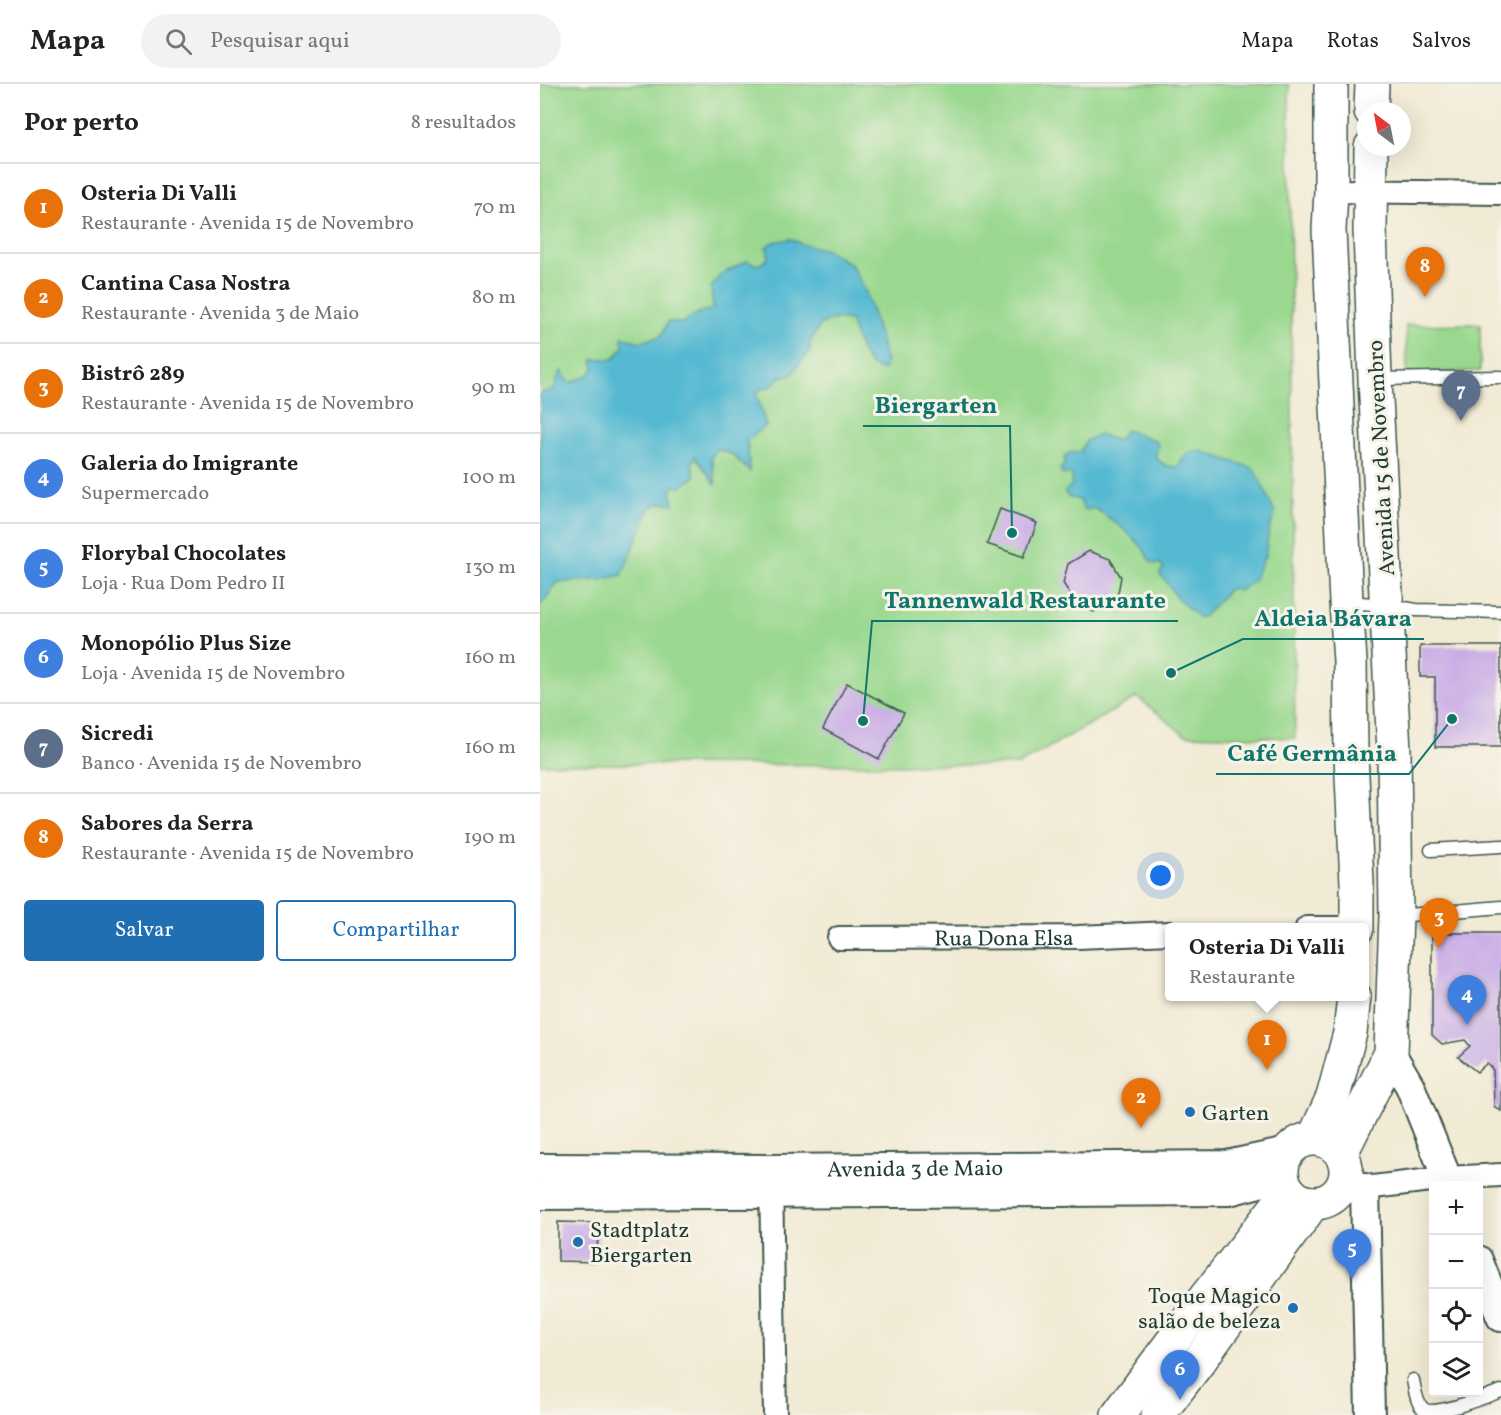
<!DOCTYPE html>
<html lang="pt">
<head>
<meta charset="utf-8">
<style>
	:root { --surface:#fff; --page:#f2f2f2; --text:#222; --muted:#767676; --line:#e0e0e0; --accent:#1f6fb2 }
	body { margin:0; font-family:Vollkorn,serif; background:var(--page); color:var(--text) }
	.controls { position:absolute; right:18px; bottom:18px; display:grid; overflow:hidden; border-radius:6px; box-shadow:0 6px 24px #0002 }
	.controls button { width:54px; height:54px; display:grid; place-items:center; padding:0; border:0; border-bottom:2px solid var(--line); background:var(--surface); color:var(--text); font:30px sans-serif }
	.compass { position:absolute; left:817px; top:18px; width:54px; height:54px; border-radius:50%; background:var(--surface); box-shadow:0 6px 24px #0002; rotate:328deg }
	.you { position:absolute; left:621px; top:792px; width:21px; height:21px; margin:-15px; border:4px solid #fff; border-radius:50%; background:#1a73e8; box-shadow:0 0 0 9px #1a73e833 }
	.badge { display:grid; place-items:center; width:39px; height:39px; border-radius:50%; background:var(--accent); color:#fff; font-size:20px; font-weight:700 }
	.pin { position:absolute; translate:-50% -50px; filter:drop-shadow(0 2px 3px #0008) }
	.pin::after { content:''; position:absolute; top:32px; width:21px; height:18px; background:inherit; clip-path:polygon(0 0,100% 0,50% 100%) }
	.popup { position:absolute; left:625px; top:839px; width:204px; height:78px; box-sizing:border-box; display:grid; place-content:center; border-radius:6px; background:var(--surface); filter:drop-shadow(0 2px 4px #0005); font-size:20px; white-space:nowrap; color:var(--muted) }
	.popup b { font-size:22px; color:var(--text) }
	.popup::after { content:''; position:absolute; left:50%; top:100%; margin-left:-12px; border:12px solid transparent; border-top-color:var(--surface) }
	.list { margin:0; padding:0; list-style:none }
	h2 { display:flex; justify-content:space-between; align-items:center; height:78px; margin:0; padding:0 24px; font-size:26px }
	h2 small { font-size:20px; font-weight:400; color:var(--muted) }
	.list li { display:grid; grid-template-columns:39px 1fr auto; gap:18px; align-items:center; box-sizing:border-box; height:90px; padding:0 24px; border-top:2px solid var(--line) }
	.list b { display:block; font-size:22px; white-space:nowrap }
	.list p { margin:0; font-size:20px; white-space:nowrap; color:var(--muted) }
	.list em { font-size:20px; font-style:normal; color:var(--muted) }
	.actions { display:flex; gap:12px; padding:18px 24px }
	.actions a { flex:1; padding:14px 0; border:2px solid var(--accent); border-radius:6px; text-align:center; font-size:21px; color:var(--accent) }
	.actions .main { background:var(--accent); color:#fff }
	.icon { flex:none; width:33px; height:33px; fill:none; stroke:currentColor; stroke-width:2; stroke-linecap:round; stroke-linejoin:round }
	.map { position:relative; flex:none; width:961px; height:1331px; overflow:hidden }
	header { display:flex; align-items:center; gap:36px; box-sizing:border-box; height:84px; padding:0 30px; background:var(--surface); border-bottom:2px solid var(--line) }
	header strong { font-size:28px }
	nav { display:flex; gap:33px; margin-inline-start:auto; font-size:21px }
	.search { width:420px; height:54px; background:var(--page); display:flex; align-items:center; gap:15px; box-sizing:border-box; padding:0 21px; border-radius:33px; color:var(--muted); font-size:22px }
	main { display:flex }
	aside { flex:1; background:var(--surface) }
	.map>svg:first-child { display:block }
	.green { fill:#99d88e; stroke:#5c8a61; stroke-width:1.5 }
	.water { fill:#54b9d2; stroke:#3a7b83; stroke-width:1.5 }
	.building { fill:#c8abe6 }
	.lines { fill:none; stroke-linecap:round; stroke-linejoin:round }
	.service-casing { stroke:#3e574c; stroke-width:15 }
	.minor-casing { stroke:#3e574c; stroke-width:26 }
	.tertiary-casing { stroke:#3e574c; stroke-width:32 }
	.primary-casing { stroke:#3e574c; stroke-width:36 }
	.service { stroke:#fff; stroke-width:12 }
	.minor { stroke:#fff; stroke-width:22 }
	.tertiary { stroke:#fff; stroke-width:28 }
	.primary { stroke:#fff; stroke-width:33 }
	.poi-dot { fill:#1f6fb2; stroke:#f7f3e8; stroke-width:2 }
	.labels { text-anchor:middle; stroke-width:6; stroke-linejoin:round; paint-order:stroke }
	.street-label { font-size:22px; fill:#1f3d34; stroke:#f7f3e8 }
	.poi-label { font-size:22px; fill:#1f3d34; stroke:#f7f3e8; text-anchor:start }
	.leader { fill:none; stroke:#0f766e; stroke-width:2 }
	.callout-dot { fill:#0f766e; stroke:#f7f3e8; stroke-width:2 }
	.callout-label { font-size:24px; text-anchor:middle; font-weight:bold; fill:#0f766e; stroke:#f7f3e8; stroke-width:6; stroke-linejoin:round; paint-order:stroke }
</style>
</head>
<body>
<header>
<strong>Mapa</strong>
<div class="search"><svg class="icon" aria-label="search" viewBox="0 0 24 24"><circle cx="10" cy="10" r="6"/><path d="M15 15l6 6"/></svg>Pesquisar aqui</div>
<nav><a>Mapa</a><a>Rotas</a><a>Salvos</a></nav>
</header>
<main>
<aside>
<h2>Por perto<small>8 resultados</small></h2>
<ul class="list">
<li><span class="badge" style="background:#e8710a">1</span><div><b>Osteria Di Valli</b><p>Restaurante · Avenida 15 de Novembro</p></div><em>70 m</em></li>
<li><span class="badge" style="background:#e8710a">2</span><div><b>Cantina Casa Nostra</b><p>Restaurante · Avenida 3 de Maio</p></div><em>80 m</em></li>
<li><span class="badge" style="background:#e8710a">3</span><div><b>Bistrô 289</b><p>Restaurante · Avenida 15 de Novembro</p></div><em>90 m</em></li>
<li><span class="badge" style="background:#3f7fe0">4</span><div><b>Galeria do Imigrante</b><p>Supermercado</p></div><em>100 m</em></li>
<li><span class="badge" style="background:#3f7fe0">5</span><div><b>Florybal Chocolates</b><p>Loja · Rua Dom Pedro II</p></div><em>130 m</em></li>
<li><span class="badge" style="background:#3f7fe0">6</span><div><b>Monopólio Plus Size</b><p>Loja · Avenida 15 de Novembro</p></div><em>160 m</em></li>
<li><span class="badge" style="background:#5c6f8a">7</span><div><b>Sicredi</b><p>Banco · Avenida 15 de Novembro</p></div><em>160 m</em></li>
<li><span class="badge" style="background:#e8710a">8</span><div><b>Sabores da Serra</b><p>Restaurante · Avenida 15 de Novembro</p></div><em>190 m</em></li>
</ul>
<div class="actions"><a class="main">Salvar</a><a>Compartilhar</a></div>
</aside>
<div class="map">
<svg width="961" height="1331" viewBox="0 0 961 1331">
	<rect width="100%" height="100%" fill="#f7f3e8"/>
	<filter id="ink" filterUnits="userSpaceOnUse"><feTurbulence type="fractalNoise" baseFrequency=".0167" numOctaves="2"/><feDisplacementMap in="SourceGraphic" scale="12" xChannelSelector="R" yChannelSelector="G"/><feConvolveMatrix kernelMatrix="1 2 1 2 8 2 1 2 1" color-interpolation-filters="sRGB"/></filter>
	<filter id="wash" filterUnits="userSpaceOnUse"><feTurbulence type="fractalNoise" baseFrequency=".008" numOctaves="4" result="noise"/><feDisplacementMap in="SourceGraphic" scale="24" xChannelSelector="R" yChannelSelector="G"/><feGaussianBlur stdDeviation="1.35" result="paint"/><feColorMatrix in="noise" values="0 0 0 0 0 0 0 0 0 0 0 0 0 0 0 0 0 1.4 0 .05"/><feComposite in="paint" operator="in"/></filter>
	<g filter="url(#wash)">
		<rect width="100%" height="100%" fill="#f1ead4"/>
		<!-- green -->
		<g class="green">
			<path d="M0 0H749L755 654 645 651 597 613 478 681 0 680Z"/>
			<path d="M940 240V287L867 289 866 241Z"/>
		</g>
		<!-- water -->
		<g class="water">
			<path d="M251 155 261 160 287 166 311 180 325 206 341 257 346 279 344 286C341 285 338 286 335 284 323 278 314 249 310 237L295 235 281 240 270 257V268L260 279 252 291 241 293 230 303 216 307 226 342 207 356 210 388 193 371 178 365 171 372 176 401 155 372 152 380 155 392 140 404 134 401 131 408 134 420 122 419 110 423 82 491 59 496 18 498 0 522V312L2 309 15 305 17 296 21 287 29 299 47 292 54 285 53 275H74L83 263 82 253 100 258 121 252 128 238 142 239 160 228 173 225 171 204 181 190 207 177 218 181 228 175V167L226 163C232 156 242 157 251 155Z"/>
			<path d="M587 346 614 356 618 360C618 365 615 369 616 375L627 382 638 383C643 373 648 366 660 367L713 384 725 406 735 429 729 447 725 472 713 497 699 507 691 504 689 505 663 533H658C652 527 645 522 639 516 632 508 628 498 621 492L620 489 624 484 620 480C615 480 615 481 611 478 607 474 607 471 604 466 597 455 565 429 553 424L547 426 543 425 541 417 527 412 525 409V407L532 401 531 397 533 394 530 390H522L520 385 525 380 524 374 528 369 540 368 546 357 560 350 574 356H579L584 347Z"/>
		</g>
		<g id="blocks">
			<!-- building -->
			<g class="building">
				<path d="M460 425 497 439 484 473 447 460Z"/>
				<path d="M549 467 570 475 581 493 577 514 554 528 537 521 523 499 528 480Z"/>
				<path d="M880 562H961V663H895V593H880Z"/>
				<path d="M307 599 364 629 339 675 283 645Z"/>
				<path d="M892 849H961V1027L954 1022 953 986 947 979 937 988 918 973 930 962 925 956 902 960 892 951Z"/>
				<path d="M18 1138 58 1139 57 1178 18 1177Z"/>
			</g>
		</g>
	</g>
	<g filter="url(#ink)">
		<use href="#blocks" fill-opacity="0" stroke="#3e574c" stroke-width="1.5"/>
		<g class="lines">
			<!-- service casing -->
			<g class="service-casing">
				<g id="service">
					<path d="M836 295 961 293"/>
					<path d="M807 518 847 521 876 526 961 528"/>
					<path d="M891 766 961 762"/>
					<path d="M857 832 961 823"/>
					<path d="M873 1296C875 1305 876 1321 885 1326 900 1331 945 1313 961 1307"/>
				</g>
			</g>
			<!-- minor casing -->
			<g class="minor-casing">
				<g id="minor">
					<path d="M791 107 961 109"/>
					<path d="M767 844H808"/>
					<path id="s1" d="M299 854 538 853 630 849"/>
					<path d="M231 1093 235 1331"/>
					<path d="M825 1104 907 1094 961 1091"/>
				</g>
			</g>
			<!-- tertiary casing -->
			<g class="tertiary-casing">
				<g id="tertiary">
					<path d="M851 969 870 1002 910 1102"/>
					<path id="s2" d="M0 1084 231 1085 687 1081 748 1068"/>
					<path d="M803 1103 825 1104 830 1331"/>
					<path d="M0 1111 689 1107 742 1093"/>
					<path d="M938 1176 961 1233"/>
				</g>
			</g>
			<!-- primary casing -->
			<g class="primary-casing">
				<g id="primary">
					<path d="M791 0V107L789 146 806 518 810 577 811 671 817 799V844"/>
					<path d="M831 27 832 0"/>
					<path d="M774 1054 793 1013 810 949 814 912"/>
					<circle cx="774" cy="1087" r="32"/>
					<path d="M801 1069 851 969 856 832 854 667 835 295 830 146 831 63"/>
					<path d="M578 1331 658 1223 749 1107"/>
					<path d="M618 1331 660 1276 773 1119"/>
				</g>
			</g>
			<!-- service -->
			<use href="#service" class="service"/>
			<!-- minor -->
			<use href="#minor" class="minor"/>
			<!-- tertiary -->
			<use href="#tertiary" class="tertiary"/>
			<!-- primary -->
			<use href="#primary" class="primary"/>
		</g>
	</g>
	<!-- markers -->
	<g class="poi-dot">
		<circle cx="650" cy="1028" r="6"/>
		<circle cx="38" cy="1158" r="6"/>
		<circle cx="753" cy="1224" r="6"/>
	</g>
	<g class="labels">
		<!-- street labels -->
		<g class="street-label">
			<text transform="translate(840 374) rotate(-93)" y="8">Avenida 15 de Novembro</text>
			<text dy="8" stroke="none"><textPath href="#s1" startOffset="165">Rua Dona Elsa</textPath></text>
			<text dy="8" stroke="none"><textPath href="#s2" startOffset="375">Avenida 3 de Maio</textPath></text>
		</g>
		<!-- poi labels -->
		<g class="poi-label">
			<text x="662" y="1036">Garten</text>
			<text x="50" y="1153">Stadtplatz<tspan x="50" dy="25">Biergarten</tspan></text>
			<text x="741" y="1219" text-anchor="end">Toque Magico<tspan x="741" dy="25">salão de beleza</tspan></text>
		</g>
	</g>
	<!-- callouts -->
	<path class="leader" d="M472 449L470 342H323M323 637L332 537H638M631 589L703 555H884M912 635L869 690H676"/>
	<g class="callout-dot">
		<circle cx="472" cy="449" r="6"/>
		<circle cx="323" cy="637" r="6"/>
		<circle cx="631" cy="589" r="6"/>
		<circle cx="912" cy="635" r="6"/>
	</g>
	<g class="callout-label">
		<text x="396" y="329">Biergarten</text>
		<text x="485" y="524">Tannenwald Restaurante</text>
		<text x="793" y="542">Aldeia Bávara</text>
		<text x="772" y="677">Café Germânia</text>
	</g>
</svg>
<div class="controls">
<button>+</button>
<button>−</button>
<button><svg class="icon" aria-label="locate" viewBox="0 0 24 24"><circle cx="12" cy="12" r="6"/><path d="M12 2v4M12 18v4M2 12h4M18 12h4"/></svg></button>
<button><svg class="icon" aria-label="layers" viewBox="0 0 24 24"><path d="M12 4l9 5-9 5-9-5zM3 14l9 5 9-5"/></svg></button>
</div>
<svg class="compass" viewBox="-18 -18 36 36"><path d="M0-13l5 13h-10z" fill="#e53935"/><path d="M0 13l5-13h-10z" fill="#767676"/></svg>
<div class="you"></div>
<div class="pin badge" style="left:727px;top:986px;background:#e8710a">1</div>
<div class="popup"><b>Osteria Di Valli</b>Restaurante</div>
<div class="pin badge" style="left:601px;top:1044px;background:#e8710a">2</div>
<div class="pin badge" style="left:899px;top:864px;background:#e8710a">3</div>
<div class="pin badge" style="left:927px;top:941px;background:#3f7fe0">4</div>
<div class="pin badge" style="left:812px;top:1195px;background:#3f7fe0">5</div>
<div class="pin badge" style="left:640px;top:1316px;background:#3f7fe0">6</div>
<div class="pin badge" style="left:921px;top:337px;background:#5c6f8a">7</div>
<div class="pin badge" style="left:885px;top:213px;background:#e8710a">8</div>
</div>
</main>
</body>
</html>
